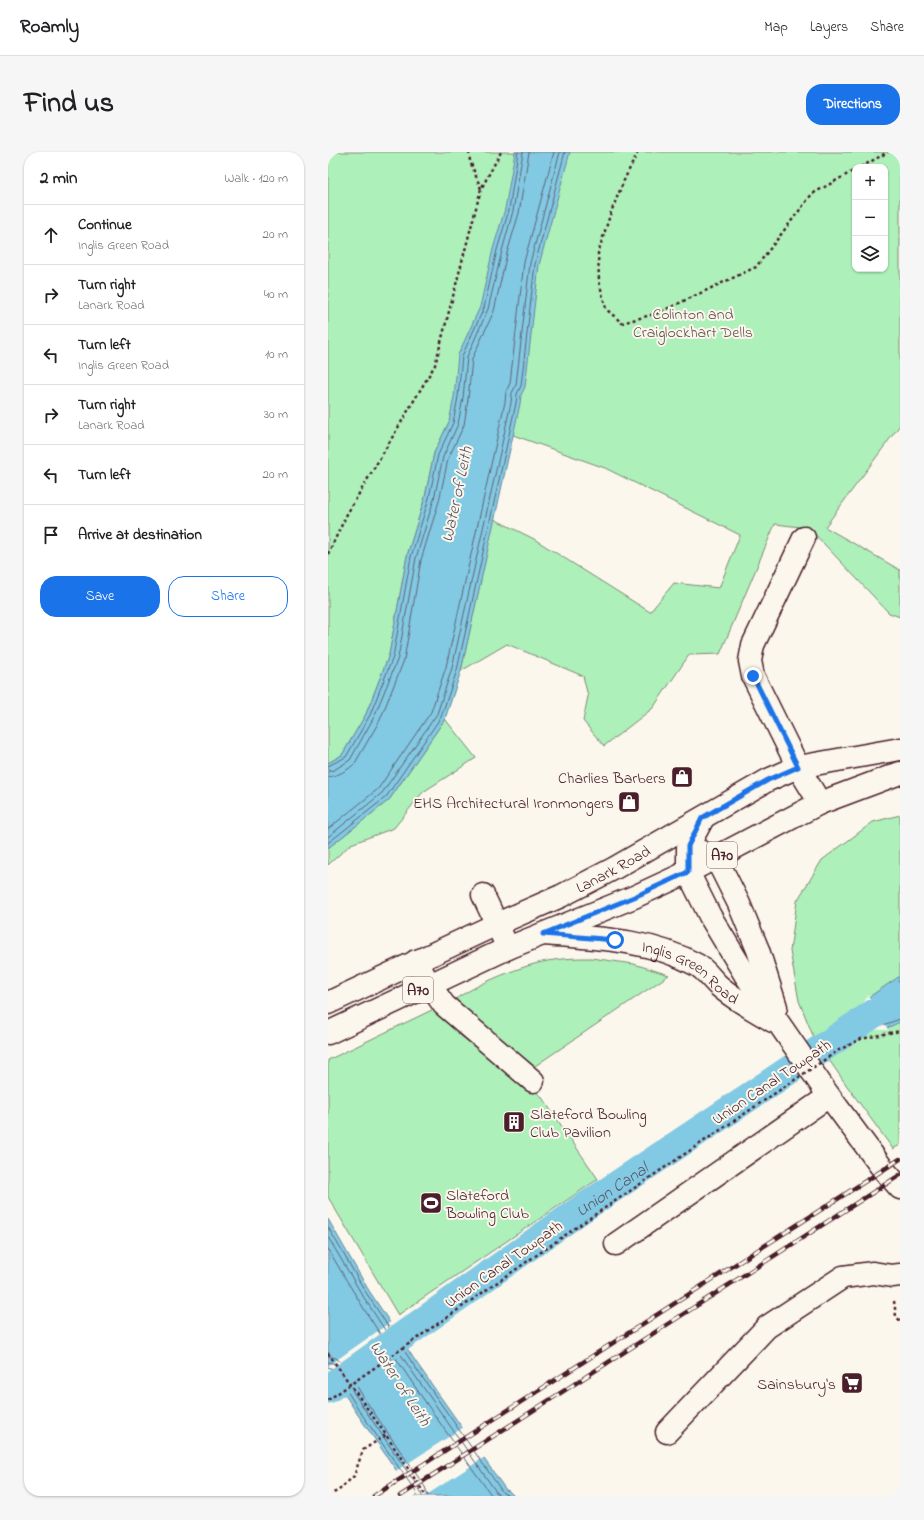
<!DOCTYPE html>
<html lang="en">
<head>
<meta charset="utf-8">
<style>
	:root { --surface:#fff; --page:#f6f6f6; --text:#202124; --muted:#757577; --line:#e0e0e0; --accent:#1a73e8 }
	body { margin:0; font-family:"Indie Flower",sans-serif; background:var(--page); color:var(--text) }
	.controls { position:absolute; right:12px; top:12px; display:grid; overflow:hidden; border-radius:8px; box-shadow:0 1px 3px #0004 }
	.controls button { width:36px; height:36px; display:grid; place-items:center; padding:0; border:0; border-bottom:1px solid var(--line); background:var(--surface); color:var(--text); font:20px sans-serif }
	.stop { position:absolute; width:12px; height:12px; margin:-9px; border:3px solid #1a73e8; border-radius:50%; background:#fff }
	.stop.end { background:#1a73e8; border-color:#fff; box-shadow:0 1px 4px #0008 }
	.list { margin:0; padding:0; list-style:none }
	h2 { display:flex; justify-content:space-between; align-items:center; height:52px; margin:0; padding:0 16px; font-size:17px }
	h2 small { font-size:13px; font-weight:400; color:var(--muted) }
	.list li { display:grid; grid-template-columns:26px 1fr auto; gap:12px; align-items:center; box-sizing:border-box; height:60px; padding:0 16px; border-top:1px solid var(--line) }
	.list b { display:block; font-size:15px; white-space:nowrap }
	.list p { margin:0; font-size:13px; white-space:nowrap; color:var(--muted) }
	.list em { font-size:13px; font-style:normal; color:var(--muted) }
	.actions { display:flex; gap:8px; padding:12px 16px }
	.actions a { flex:1; padding:9px 0; border:1px solid var(--accent); border-radius:16px; text-align:center; font-size:14px; color:var(--accent) }
	.actions .main { background:var(--accent); color:#fff }
	.icon { flex:none; width:22px; height:22px; fill:none; stroke:currentColor; stroke-width:2; stroke-linecap:round; stroke-linejoin:round }
	.map { position:relative; flex:none; width:572px; height:1344px; overflow:hidden; border-radius:16px }
	header { display:flex; align-items:center; gap:24px; box-sizing:border-box; height:56px; padding:0 20px; background:var(--surface); border-bottom:1px solid var(--line) }
	header strong { font-size:19px }
	nav { display:flex; gap:22px; margin-inline-start:auto; font-size:14px }
	.intro { display:flex; align-items:center; justify-content:space-between; box-sizing:border-box; height:96px; padding:0 24px }
	h1 { margin:0; font-size:28px }
	.button { padding:10px 18px; border-radius:16px; background:var(--accent); color:#fff; font-size:14px; font-weight:700 }
	main { display:flex; gap:24px; padding:0 24px }
	aside { flex:1; background:var(--surface); border-radius:16px; box-shadow:0 1px 3px #0004 }
	.map>svg:first-child { display:block }
	.green { fill:#adf0ba; stroke:#7c8872; fill-rule:evenodd }
	.water { fill:#82c9e3; stroke:#6c8599 }
	.pier { fill:#fbf7ec }
	.lines { fill:none; stroke-linecap:round; stroke-linejoin:round }
	.shore { stroke:#606375; stroke-width:1 }
	.canal { stroke:#82c9e3; stroke-width:29 }
	.minor-casing { stroke:#4a1f2b; stroke-width:25 }
	.major-casing { stroke:#4a1f2b; stroke-width:25 }
	.path { stroke:#4a1f2b; stroke-width:2.5; stroke-dasharray:3 3; stroke-linecap:butt }
	.minor { stroke:#fbf7ec; stroke-width:22 }
	.major { stroke:#fbf7ec; stroke-width:22 }
	.rail-casing { stroke:#4a1f2b; stroke-width:4.5 }
	.rail { stroke:#fbf7ec; stroke-width:3; stroke-dasharray:9; stroke-linecap:butt }
	.path-bridge { stroke:#4a1f2b; stroke-width:2.5; stroke-dasharray:3 3; stroke-linecap:butt }
	.route { stroke:#1a73e8; stroke-width:5 }
	.labels { text-anchor:middle; stroke-width:4; stroke-linejoin:round; paint-order:stroke }
	.shield { fill:#fbf7ec; stroke:#7f6065; stroke-width:1 }
	.shield-label { font-size:15px; font-weight:bold; fill:#4a1f2b }
	.park-label { font-size:16px; fill:#63534f; stroke:#fbf7ec }
	.poi-label { font-size:16px; fill:#4a1f2b; stroke:#fbf7ec; text-anchor:end }
	.street-label { font-size:16px; fill:#4a1f2b; stroke:#fbf7ec }
	.water-label { font-size:17px; font-style:italic; fill:#5b5262; stroke:#fbf7ec }
</style>
</head>
<body>
<header>
<strong>Roamly</strong>
<nav><a>Map</a><a>Layers</a><a>Share</a></nav>
</header>
<div class="intro"><h1>Find us</h1><a class="button">Directions</a></div>
<main>
<aside>
<h2>2 min<small>Walk · 120 m</small></h2>
<ul class="list">
<li><svg class="icon" aria-label="ahead" viewBox="0 0 24 24"><path d="M12 20V5M6 11l6-6 6 6"/></svg><div><b>Continue</b><p>Inglis Green Road</p></div><em>20 m</em></li>
<li><svg class="icon" aria-label="right" viewBox="0 0 24 24"><path d="M7 20v-9h11M14 6l5 5-5 5"/></svg><div><b>Turn right</b><p>Lanark Road</p></div><em>40 m</em></li>
<li><svg class="icon" aria-label="left" viewBox="0 0 24 24"><path d="M17 20v-9H6M10 6l-5 5 5 5"/></svg><div><b>Turn left</b><p>Inglis Green Road</p></div><em>10 m</em></li>
<li><svg class="icon" aria-label="right" viewBox="0 0 24 24"><path d="M7 20v-9h11M14 6l5 5-5 5"/></svg><div><b>Turn right</b><p>Lanark Road</p></div><em>30 m</em></li>
<li><svg class="icon" aria-label="left" viewBox="0 0 24 24"><path d="M17 20v-9H6M10 6l-5 5 5 5"/></svg><div><b>Turn left</b></div><em>20 m</em></li>
<li><svg class="icon" aria-label="arrive" viewBox="0 0 24 24"><path d="M6 21V4h12l-3 4 3 4H6"/></svg><div><b>Arrive at destination</b></div></li>
</ul>
<div class="actions"><a class="main">Save</a><a>Share</a></div>
</aside>
<div class="map">
<svg width="572" height="1344" viewBox="0 0 572 1344">
	<rect width="100%" height="100%" fill="#fbf7ec"/>
	<filter id="ink" filterUnits="userSpaceOnUse"><feTurbulence type="fractalNoise" baseFrequency=".025" numOctaves="2"/><feDisplacementMap in="SourceGraphic" scale="8" xChannelSelector="R" yChannelSelector="G"/><feConvolveMatrix kernelMatrix="1 2 1 2 8 2 1 2 1" color-interpolation-filters="sRGB"/></filter>
	<g filter="url(#ink)">
		<!-- green -->
		<g class="green">
			<path d="M0 0H572V273L497 375 572 418V465L561 461 481 376 447 372 392 502 361 503 325 556 276 594 255 569 260 544 255 524 179 492 133 519 166 367 206 387 322 460 346 431 391 436 412 383 277 316 185 283 121 270 106 301 97 345 79 404 61 503 38 562 14 603 0 611ZM527 15H557V117H527Z"/>
			<path d="M117 567 148 606 95 640 66 676 23 692 0 713V696L61 648Z"/>
			<path d="M572 663V993L565 997 519 934 486 886 471 849 462 799 469 749 494 708 545 670Z"/>
			<path d="M263 806 306 812 341 823 204 916 122 851C145 833 198 811 226 808 239 806 251 806 263 806Z"/>
			<path d="M108 856 133 884 213 944 270 1027 70 1163 0 1045V908Z"/>
		</g>
		<!-- water -->
		<g class="water">
			<path d="M187 0H242L211 113 197 235 193 243 192 252 133 519 117 567 61 648 0 696V611L14 603 38 562 61 503 79 404 97 345 106 301 121 270 126 245 130 203 152 155 165 97 177 57Z"/>
			<path d="M572 824V870L559 876H524L541 845Z"/>
			<path d="M0 1067 40 1137 88 1210 178 1338 181 1339 186 1344H86L30 1263 0 1217Z"/>
		</g>
		<!-- pier -->
		<g class="pier">
			<path d="M540 843 559 876 560 878 522 877Z"/>
			<path d="M64 1169 81 1195 13 1241 0 1221V1214Z"/>
			<path d="M136 1275 157 1305 97 1344H83L66 1320Z"/>
		</g>
		<g class="lines">
			<!-- shore -->
			<g class="shore">
				<path d="M0 614 18 605 42 563 65 505 83 405 101 346 110 303 125 271 130 245 134 204 156 156 169 98 181 58 190 0"/>
				<path d="M0 619 6 618 22 608 46 565 70 506 88 406 106 347 115 305 130 272 135 246 139 205 160 157 174 99 185 59 195 0"/>
				<path d="M0 625C9 624 21 618 27 611L52 568 76 508 93 408 111 349 120 307 136 273 140 247 144 207 166 159 179 101 191 61 201 0"/>
				<path d="M0 677 50 637 103 560 118 515 177 250 178 240 182 231 196 110 226 0"/>
				<path d="M0 685 54 641 109 562 124 516 183 251 184 241 188 233 202 111 232 0"/>
				<path d="M0 691 58 645 113 565 129 518 188 251 189 242 193 234 207 112 237 0"/>
				<path d="M572 828 544 848 532 870 534 872H558L572 867"/>
				<path d="M572 835 548 851 541 865 542 867H557L568 862H572"/>
				<path d="M572 842 553 855 551 860 556 861 566 856H572"/>
				<path d="M0 1075 37 1139 85 1212 167 1329 175 1341 181 1344"/>
				<path d="M0 1085 33 1141 81 1215 171 1344"/>
				<path d="M0 1097C49 1182 106 1264 164 1344"/>
				<path d="M0 1204 8 1206 14 1211 42 1255 97 1335 100 1344"/>
				<path d="M0 1210 5 1211 9 1215 37 1258 92 1338 94 1344"/>
				<path d="M0 1215 5 1217 33 1261 88 1340 89 1344"/>
			</g>
			<!-- canal -->
			<path class="canal" id="s1" d="M0 1237 252 1058 572 844"/>
			<!-- minor casing -->
			<g class="minor-casing">
				<g id="minor">
					<path d="M476 386 425 493 422 509 425 524 470 615 492 651"/>
					<path d="M375 666 360 694V720L382 764 418 824 501 944 555 1017 572 1036"/>
					<path d="M371 699 388 706 411 752 430 798 448 855"/>
					<path d="M155 743 180 796"/>
					<path id="s2" d="M215 782C267 786 322 787 369 813 378 818 384 828 391 834 407 848 427 858 445 869"/>
					<path d="M88 809 101 832 116 853 205 929"/>
					<path d="M288 1092 501 944"/>
					<path d="M339 1280 439 1175 515 1125 545 1121 564 1124 572 1123"/>
				</g>
			</g>
			<!-- major casing -->
			<g class="major-casing">
				<g id="major">
					<path id="s3" d="M0 851 169 772 233 744 285 717 440 628 470 615 572 597"/>
					<path d="M0 881 180 796 306 745 360 720 492 651 572 621"/>
				</g>
			</g>
			<!-- path -->
			<g class="path">
				<path d="M141 0 142 9 153 37"/>
				<path d="M310 0 297 26 283 60 270 101 271 129 278 157 294 171 330 161 428 115 484 42 527 18"/>
				<path d="M533 15 560 0"/>
				<path d="M0 402 19 362 107 213 153 37 173 0"/>
				<path d="M561 881 572 879"/>
				<path d="M566 1149 568 1164 572 1169"/>
				<path d="M0 1201 58 1283 98 1344"/>
				<path d="M0 1343 10 1339 26 1324 35 1298 58 1283"/>
			</g>
			<!-- minor -->
			<use href="#minor" class="minor"/>
			<!-- major -->
			<use href="#major" class="major"/>
			<!-- rail casing -->
			<g class="rail-casing">
				<g id="rail">
					<path d="M46 1344 572 1007"/>
					<path d="M72 1344 572 1023"/>
				</g>
			</g>
			<!-- rail -->
			<use href="#rail" class="rail"/>
			<!-- path-bridge -->
			<path class="path-bridge" d="M0 1248 259 1068 511 898 533 887 561 881"/>
		</g>
	</g>
	<g class="lines" filter="url(#ink)">
		<!-- route -->
		<path class="route" d="M287 788 215 782 306 745 360 720V694L374 666 440 628 470 615 425 524"/>
	</g>
	<!-- icons -->
	<defs>
		<g id="shop-square" transform="scale(1.15)"><rect x="-9" y="-9" width="18" height="18" rx="4" fill="#4a1f2b" stroke="#fbf7ec"/><path d="M-5-2.5h2.3a2.7 3.5 0 0 1 5.4 0H5L5.5 6h-11ZM-1.5-2.5h3a1.5 2.3 0 0 0-3 0Z" fill="#fff"/></g>
		<g id="building-square" transform="scale(1.15)"><rect x="-9" y="-9" width="18" height="18" rx="4" fill="#4a1f2b" stroke="#fbf7ec"/><path d="M-4-6H4V6H1V3H-1V6H-4ZM-2.5-4.3h1.7v1.8h-1.7ZM.8-4.3h1.7v1.8H.8ZM-2.5-1h1.7V.8h-1.7ZM.8-1h1.7V.8H.8Z" fill="#fff"/></g>
		<g id="stadium-square" transform="scale(1.15)"><rect x="-9" y="-9" width="18" height="18" rx="4" fill="#4a1f2b" stroke="#fbf7ec"/><path d="M0-5a6.5 5 0 1 0 0 10a6.5 5 0 1 0 0-10ZM-3.5-1.8h7v3.6h-7Z" fill="#fff"/></g>
		<g id="supermarket-square" transform="scale(1.15)"><rect x="-9" y="-9" width="18" height="18" rx="4" fill="#4a1f2b" stroke="#fbf7ec"/><path d="M-6-5.5h2.5l.6 2H6L4.5 2H-2.5L-4.4-4H-6ZM-1.5 3.2a1.3 1.3 0 1 0 .1 0ZM3 3.2a1.3 1.3 0 1 0 .1 0Z" fill="#fff"/></g>
	</defs>
	<g fill-rule="evenodd">
		<use href="#shop-square" x="354" y="625"/>
		<use href="#shop-square" x="301" y="650"/>
		<use href="#building-square" x="186" y="970"/>
		<use href="#stadium-square" x="103" y="1051"/>
		<use href="#supermarket-square" x="524" y="1231"/>
	</g>
	<g class="labels">
		<!-- shield labels -->
		<g class="shield">
			<rect x="379" y="690" width="30" height="26" rx="3"/>
			<rect x="75" y="825" width="30" height="26" rx="3"/>
		</g>
		<g class="shield-label">
			<text x="394" y="708">A70</text>
			<text x="90" y="843">A70</text>
		</g>
		<!-- park labels -->
		<g class="park-label">
			<text x="365" y="167">Colinton and<tspan x="365" dy="18">Craiglockhart Dells</tspan></text>
		</g>
		<!-- poi labels -->
		<g class="poi-label">
			<text x="338" y="631">Charlies Barbers</text>
			<text x="286" y="656">EHS Architectural Ironmongers</text>
			<text x="202" y="967" text-anchor="start">Slateford Bowling<tspan x="202" dy="18">Club Pavilion</tspan></text>
			<text x="118" y="1048" text-anchor="start">Slateford<tspan x="118" dy="18">Bowling Club</tspan></text>
			<text x="508" y="1237">Sainsbury's</text>
		</g>
		<!-- street labels -->
		<g class="street-label">
			<text dy="6" stroke="none"><textPath href="#s3" startOffset="315">Lanark Road</textPath></text>
			<text dy="6" stroke="none"><textPath href="#s2" startOffset="156">Inglis Green Road</textPath></text>
			<text transform="translate(443 929) rotate(-34)" y="6">Union Canal Towpath</text>
			<text transform="translate(175 1111) rotate(-35)" y="6">Union Canal Towpath</text>
		</g>
		<!-- water labels -->
		<g class="water-label">
			<text transform="translate(128 342) rotate(-78)" y="6">Water of Leith</text>
			<text dy="6" stroke="none"><textPath href="#s1" startOffset="347">Union Canal</textPath></text>
			<text transform="translate(73 1231) rotate(57)" y="6">Water of Leith</text>
		</g>
	</g>
</svg>
<div class="controls">
<button>+</button>
<button>−</button>
<button><svg class="icon" aria-label="layers" viewBox="0 0 24 24"><path d="M12 4l9 5-9 5-9-5zM3 14l9 5 9-5"/></svg></button>
</div>
<div class="stop" style="left:287px;top:788px"></div>
<div class="stop end" style="left:425px;top:524px"></div>
</div>
</main>
</body>
</html>
